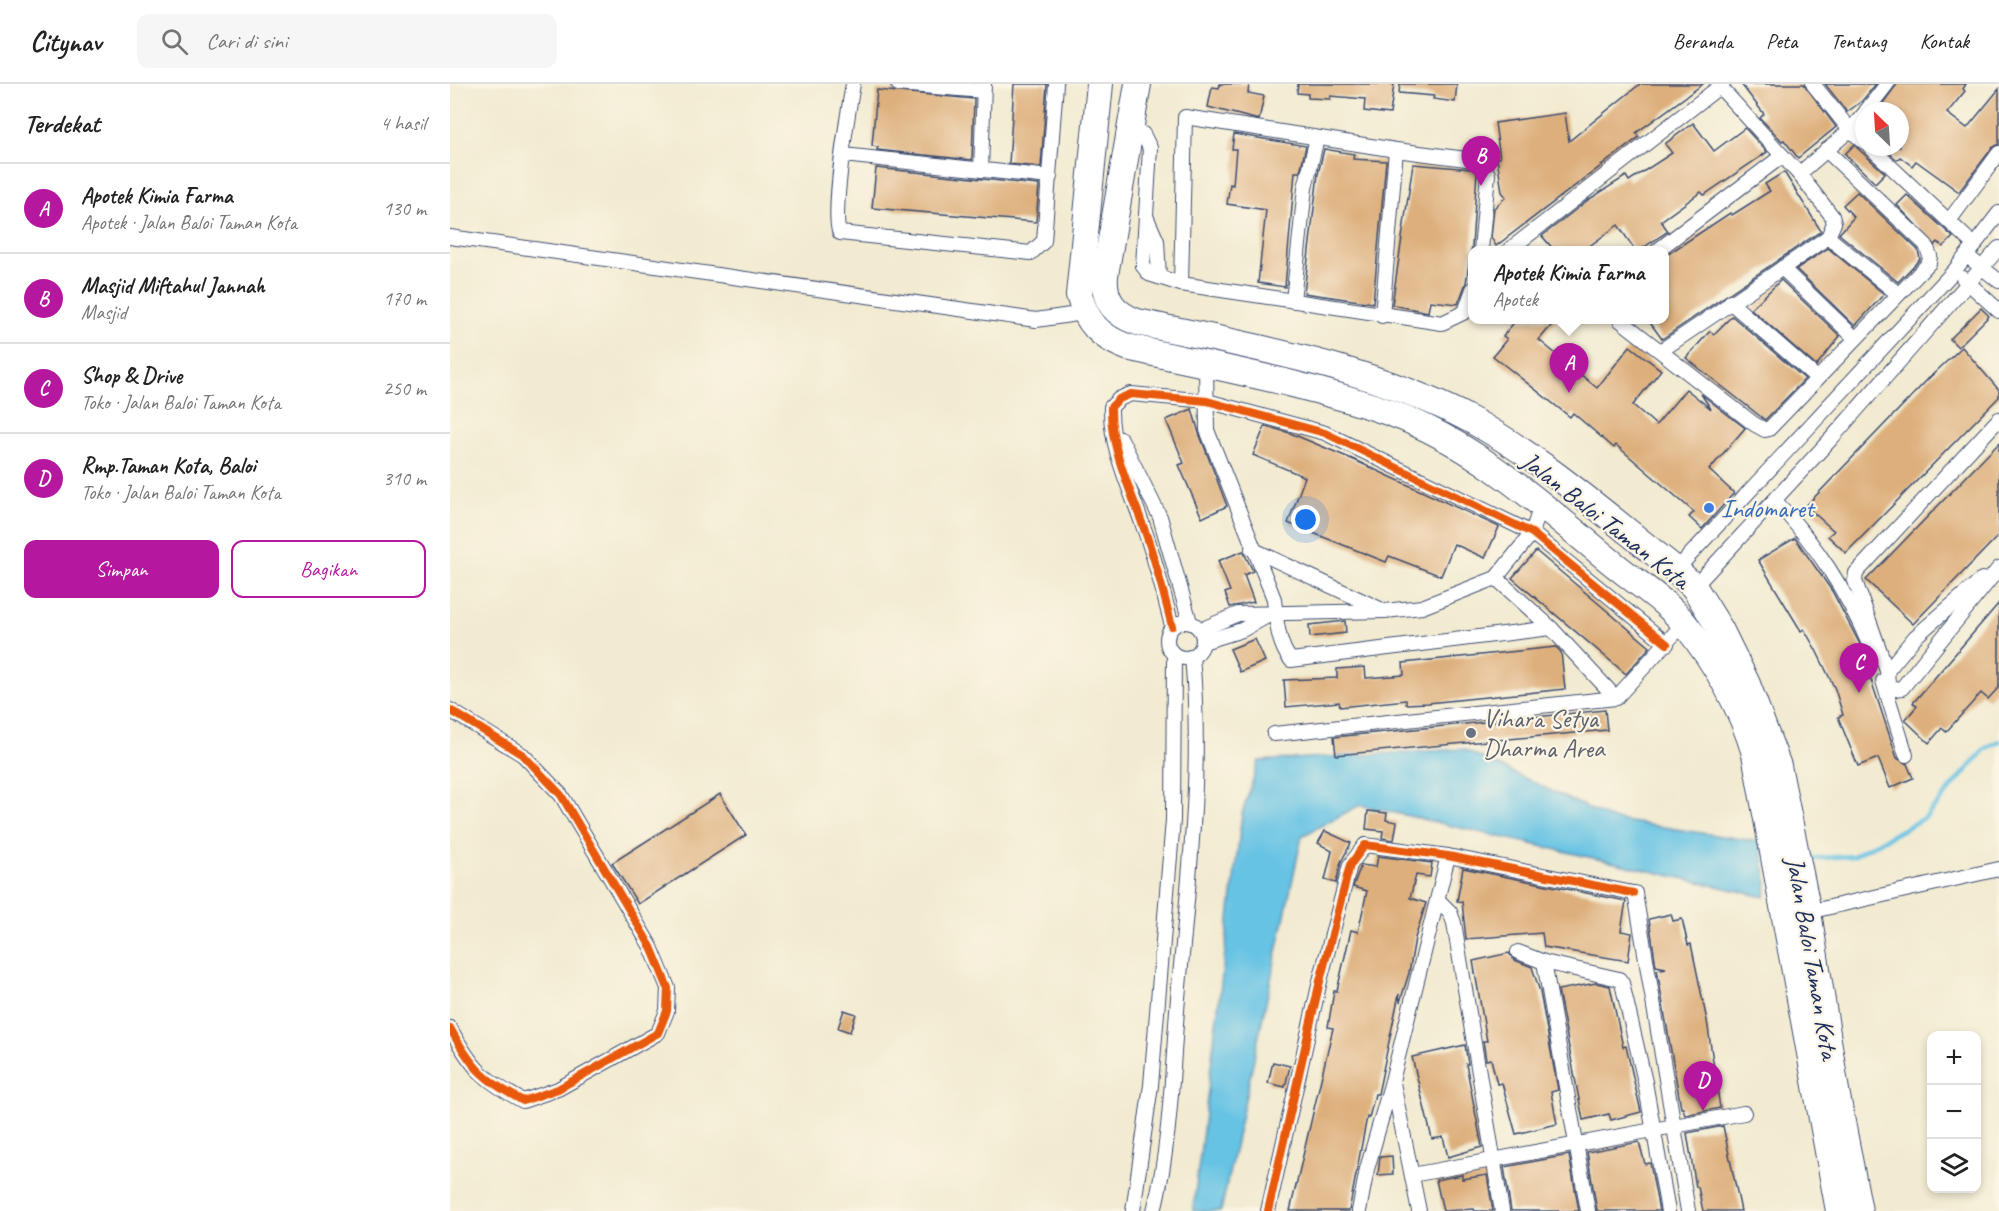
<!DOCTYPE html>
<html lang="id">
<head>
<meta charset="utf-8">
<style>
	:root { --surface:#fff; --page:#f6f6f6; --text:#222; --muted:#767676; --line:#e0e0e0; --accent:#b5179e }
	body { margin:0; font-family:Caveat,sans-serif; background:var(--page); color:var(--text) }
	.controls { position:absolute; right:18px; bottom:18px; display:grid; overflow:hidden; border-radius:12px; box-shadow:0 3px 9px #0003 }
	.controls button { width:54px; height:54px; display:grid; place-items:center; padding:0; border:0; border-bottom:2px solid var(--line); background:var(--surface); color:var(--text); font:30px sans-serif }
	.compass { position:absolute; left:1405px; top:18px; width:54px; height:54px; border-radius:50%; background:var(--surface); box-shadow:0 3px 9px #0003; rotate:335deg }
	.you { position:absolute; left:856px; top:436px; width:21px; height:21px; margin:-15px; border:4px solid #fff; border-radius:50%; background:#1a73e8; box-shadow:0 0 0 9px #1a73e833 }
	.badge { display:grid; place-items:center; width:39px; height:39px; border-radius:50%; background:var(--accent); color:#fff; font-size:20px; font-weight:700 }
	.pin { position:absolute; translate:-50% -50px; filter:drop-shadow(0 2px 3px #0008) }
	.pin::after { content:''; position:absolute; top:32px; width:21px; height:18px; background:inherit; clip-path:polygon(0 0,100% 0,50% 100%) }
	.popup { position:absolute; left:1018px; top:162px; width:201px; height:78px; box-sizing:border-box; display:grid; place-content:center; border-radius:12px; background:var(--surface); filter:drop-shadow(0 2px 4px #0005); font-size:20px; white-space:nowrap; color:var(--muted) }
	.popup b { font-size:22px; color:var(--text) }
	.popup::after { content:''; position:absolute; left:50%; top:100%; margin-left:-12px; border:12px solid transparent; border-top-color:var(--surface) }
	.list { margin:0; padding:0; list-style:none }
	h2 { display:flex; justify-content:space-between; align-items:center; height:78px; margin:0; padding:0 24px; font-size:26px }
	h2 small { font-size:20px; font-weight:400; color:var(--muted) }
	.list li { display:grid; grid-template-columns:39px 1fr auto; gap:18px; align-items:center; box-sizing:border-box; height:90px; padding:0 24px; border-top:2px solid var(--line) }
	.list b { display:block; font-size:22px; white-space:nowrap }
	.list p { margin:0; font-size:20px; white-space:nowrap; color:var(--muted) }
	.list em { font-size:20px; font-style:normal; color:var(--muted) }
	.actions { display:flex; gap:12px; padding:18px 24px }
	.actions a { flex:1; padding:14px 0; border:2px solid var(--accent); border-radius:12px; text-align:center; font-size:21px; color:var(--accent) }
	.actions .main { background:var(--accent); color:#fff }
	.icon { flex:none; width:33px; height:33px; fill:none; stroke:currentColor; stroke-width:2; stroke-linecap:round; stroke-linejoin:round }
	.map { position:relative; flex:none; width:1549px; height:1127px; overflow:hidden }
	header { display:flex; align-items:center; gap:36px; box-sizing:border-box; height:84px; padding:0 30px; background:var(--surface); border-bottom:2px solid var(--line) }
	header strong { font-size:28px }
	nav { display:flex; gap:33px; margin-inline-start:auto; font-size:21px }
	.search { width:420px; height:54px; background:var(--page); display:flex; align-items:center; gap:15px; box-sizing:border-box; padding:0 21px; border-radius:12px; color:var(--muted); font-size:22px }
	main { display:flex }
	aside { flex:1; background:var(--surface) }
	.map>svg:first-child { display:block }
	.water { fill:#66c3e4; stroke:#4079a1; stroke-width:1.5 }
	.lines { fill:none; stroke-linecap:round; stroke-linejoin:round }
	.stream { stroke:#66c3e4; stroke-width:4.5 }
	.building { fill:#ddaf7b }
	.street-casing { stroke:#3b4b6f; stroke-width:16 }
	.highway-casing { stroke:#3b4b6f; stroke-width:28 }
	.street { stroke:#fff; stroke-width:14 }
	.highway { stroke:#fff; stroke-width:26 }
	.cycleway-casing { stroke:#fcf5e5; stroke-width:11 }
	.cycleway { stroke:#e8590c; stroke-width:8 }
	.shop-dot { fill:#3f7fe0; stroke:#fcf5e5; stroke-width:2 }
	.worship-dot { fill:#6b7280; stroke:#fcf5e5; stroke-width:2 }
	.labels { text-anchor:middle; stroke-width:4.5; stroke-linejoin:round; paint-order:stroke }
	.shop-label { font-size:26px; fill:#366cbe; stroke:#fcf5e5; text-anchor:start }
	.street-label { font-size:26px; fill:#1b2f5e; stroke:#fcf5e5 }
	.worship-label { font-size:26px; fill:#5b616d; stroke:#fcf5e5; text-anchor:start }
</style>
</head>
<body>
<header>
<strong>Citynav</strong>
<div class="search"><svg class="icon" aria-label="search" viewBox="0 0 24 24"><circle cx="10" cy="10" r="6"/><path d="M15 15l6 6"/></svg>Cari di sini</div>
<nav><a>Beranda</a><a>Peta</a><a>Tentang</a><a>Kontak</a></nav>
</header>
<main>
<aside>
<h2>Terdekat<small>4 hasil</small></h2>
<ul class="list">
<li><span class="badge">A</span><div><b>Apotek Kimia Farma</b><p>Apotek · Jalan Baloi Taman Kota</p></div><em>130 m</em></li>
<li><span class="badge">B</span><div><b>Masjid Miftahul Jannah</b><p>Masjid</p></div><em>170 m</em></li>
<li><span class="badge">C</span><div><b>Shop &amp; Drive</b><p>Toko · Jalan Baloi Taman Kota</p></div><em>250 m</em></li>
<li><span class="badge">D</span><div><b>Rmp.Taman Kota, Baloi</b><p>Toko · Jalan Baloi Taman Kota</p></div><em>310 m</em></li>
</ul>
<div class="actions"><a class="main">Simpan</a><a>Bagikan</a></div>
</aside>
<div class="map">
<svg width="1549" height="1127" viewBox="0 0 1549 1127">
	<rect width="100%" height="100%" fill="#fcf5e5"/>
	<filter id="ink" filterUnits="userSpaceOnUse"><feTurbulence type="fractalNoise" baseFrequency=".0167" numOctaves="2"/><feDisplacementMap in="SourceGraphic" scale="12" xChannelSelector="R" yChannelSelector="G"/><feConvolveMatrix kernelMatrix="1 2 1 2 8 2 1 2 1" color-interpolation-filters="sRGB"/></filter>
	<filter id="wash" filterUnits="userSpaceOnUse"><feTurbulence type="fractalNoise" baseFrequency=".008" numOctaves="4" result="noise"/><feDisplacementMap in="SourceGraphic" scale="24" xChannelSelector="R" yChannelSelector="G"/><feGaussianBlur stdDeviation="1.35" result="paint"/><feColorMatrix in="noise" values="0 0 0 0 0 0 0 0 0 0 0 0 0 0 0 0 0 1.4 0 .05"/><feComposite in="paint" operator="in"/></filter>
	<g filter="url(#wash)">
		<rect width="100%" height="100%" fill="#f2ebd1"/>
		<!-- water -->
		<path class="water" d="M1013 665 1161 735 1310 758 1317 796 1315 813 910 721 852 752 771 1127H743L792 730 809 677Z"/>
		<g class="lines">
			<!-- stream -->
			<path class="stream" d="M1355 775 1403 772 1476 733 1535 665 1549 657"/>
		</g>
		<g id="blocks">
			<!-- building -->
			<g class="building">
				<path d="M564 0H597L591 83 559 80Z"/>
				<path d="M770 0H799L798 9 814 12 809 36 758 23 762 3 769 4Z"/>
				<path d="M848 0H944L940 30 914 27 915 15 880 12V15L858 14V10L847 9Z"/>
				<path d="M950 0H1007L1005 18 983 15 984 12 949 9Z"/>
				<path d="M1190 0H1253L1186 49 1189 53 1046 162 1041 153 1044 124 1056 113 1052 108 1047 74H1050L1045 39 1115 29 1119 57Z"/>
				<path d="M1291 0H1354L1386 43 1348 74 1334 56 1332 57 1310 34 1314 30Z"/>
				<path d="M1375 0H1426L1412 17 1397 28Z"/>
				<path d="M1447 0H1516L1513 5 1515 7 1497 29 1517 44 1549 5V60L1542 64 1509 108 1466 77 1462 82 1450 73 1447 76 1433 63H1450V27H1427Z"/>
				<path d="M427 6 524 15 522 76 427 66 428 63 422 62Z"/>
				<path d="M1243 39 1264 67 1295 44 1317 68 1254 111 1251 108 1211 137 1218 147 1190 166H1185L1168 141 1134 166H1104L1092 152 1138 116 1176 92 1179 97 1222 69 1215 60Z"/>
				<path d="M784 50 856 62 850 88H845L835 203 808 199 816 126 777 120 780 100 783 101 786 65H782Z"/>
				<path d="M1404 61 1435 89 1425 99 1395 70Z"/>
				<path d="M874 65 904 70 903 75 936 77 923 219 854 209 868 90Z"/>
				<path d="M963 80 1021 85 1027 88 1022 162 1016 199 1008 220 980 217 978 228 942 221Z"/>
				<path d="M426 84 589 101 586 138 422 124Z"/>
				<path d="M1334 88 1371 147 1212 255 1198 236H1215V172L1280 129 1282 131 1320 107 1315 100Z"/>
				<path d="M1407 108 1468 166 1470 175 1448 198 1389 150 1404 133 1393 121Z"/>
				<path d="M1457 111 1503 153 1493 163 1488 158 1485 161 1447 121Z"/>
				<path d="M1378 164 1434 210 1405 242 1346 185Z"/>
				<path d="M1331 196 1390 252 1366 282 1301 225Z"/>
				<path d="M1531 224 1539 232 1508 263 1500 255Z"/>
				<path d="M1282 232 1355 295 1315 336 1236 274 1260 247 1264 250Z"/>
				<path d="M1066 236H1106L1089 256 1147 304 1180 262 1211 286 1183 321 1206 341 1236 305 1261 325 1251 310 1295 344 1259 386 1284 409 1252 445 1239 433 1244 428 1166 361 1164 364 1123 329 1120 333 1043 272 1057 255 1053 252Z"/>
				<path d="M1512 263 1549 306V313L1396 469 1378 452 1384 447 1356 422 1478 295Z"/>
				<path d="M742 325 749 349 777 422 752 434 729 381 734 379 716 336Z"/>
				<path d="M815 342 840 349 902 375 1049 443 1035 474 1004 460 991 492 939 472 936 478 838 439 855 393 803 371Z"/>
				<path d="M1549 359V451L1463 540 1416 496Z"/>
				<path d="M1345 454 1382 507 1413 566 1420 582 1417 584 1447 674 1457 680 1463 694 1440 704 1428 674 1408 682 1388 633 1393 631 1385 605 1366 566 1354 545 1351 547 1308 476Z"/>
				<path d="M793 467 803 487 794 491 804 518 780 523 775 509 780 507 768 477Z"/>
				<path d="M1086 467 1200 563 1176 590 1062 494Z"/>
				<path d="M1549 519V603L1538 615 1531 609 1496 648 1492 644 1479 659 1455 636 1467 622 1463 619Z"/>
				<path d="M895 537 896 549 860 553 859 541Z"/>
				<path d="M805 555 815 577 790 588 780 565Z"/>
				<path d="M1106 563 1111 568 1115 605 978 619 956 620V616L890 623 889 618 836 623 834 596 887 594V585L915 583 916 594 954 591 953 579Z"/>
				<path d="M1155 626 1157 646 886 671 884 653Z"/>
				<path d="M270 710 296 751 188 820 162 779Z"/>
				<path d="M918 727 937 729 936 736 947 738 944 756 932 754 933 747 916 745Z"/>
				<path d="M875 747 901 759 891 778 886 799 875 796 882 767 868 759Z"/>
				<path d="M928 772 982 779 980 793 966 791 960 814 976 819 965 854 959 889 950 918 949 910 928 1010H925L919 1034 917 1033 899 1127H840L883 944 878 943 884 907H887L901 846 908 848 917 807 903 803 911 781 926 783Z"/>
				<path d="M1013 784 1176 817 1171 847 1182 849 1178 877 1094 863 1092 849 1016 855 1012 818 1007 817Z"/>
				<path d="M1221 830 1223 837 1232 835 1238 861 1241 860 1257 937 1270 1024 1235 1031 1233 1024H1231L1207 886 1216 884 1206 882 1199 835Z"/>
				<path d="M1059 869 1064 876 1082 883 1090 908 1108 1006 1101 1008 1107 1040 1066 1050 1052 999 1047 1000 1041 975 1036 976 1033 957H1037L1023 877Z"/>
				<path d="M1146 899 1160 902 1173 963 1176 962 1191 1028 1161 1036 1159 1030 1133 1036 1108 906Z"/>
				<path d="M394 926 406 930 400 948 388 944Z"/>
				<path d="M1015 961 1018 980H1016L1032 1063 998 1073 993 1053 982 1055 962 973Z"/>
				<path d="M823 978 840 982 835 1003 818 999Z"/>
				<path d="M1273 1042 1291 1127H1253L1248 1103H1246L1237 1049Z"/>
				<path d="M1189 1058 1195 1080 1200 1079 1209 1127H1147L1137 1068Z"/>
				<path d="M1119 1071 1129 1127H1061L1054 1083Z"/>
				<path d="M942 1072 943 1090 928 1091 930 1073Z"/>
				<path d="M1012 1091V1095L1037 1091 1043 1127H1025L1024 1125 993 1127 986 1096Z"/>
			</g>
		</g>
	</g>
	<g filter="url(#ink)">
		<use href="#blocks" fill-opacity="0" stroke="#3b4b6f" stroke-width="1.5"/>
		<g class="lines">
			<!-- street casing -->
			<g class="street-casing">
				<g id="street">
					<path d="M403 0C399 23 380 136 390 149L581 169 594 157 606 0"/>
					<path d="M448 0 533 7"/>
					<path d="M1363 0 1400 46 1414 58"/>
					<path d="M1416 27 1437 0"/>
					<path d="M682 46 693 50 700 64 693 182 699 190 731 200 992 239 1015 228 1023 205"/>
					<path d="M1420 63 1525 162"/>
					<path d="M393 71 600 93"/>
					<path d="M531 86 534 0"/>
					<path d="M1349 90 1400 46 1414 30"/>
					<path d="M696 132 707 157 709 193"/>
					<path d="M1499 137 1549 69"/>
					<path d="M0 153 586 236 634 229"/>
					<path d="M1378 153 1448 210"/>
					<path d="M1059 166 1273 0"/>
					<path d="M1208 166 1332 72"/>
					<path d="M1517 172 1549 197"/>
					<path d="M1332 184 1405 254"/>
					<path d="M1513 194 1549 227"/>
					<path d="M731 200 735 33 946 66 1024 76 1033 81 1038 90 1031 166"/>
					<path d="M843 217 855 104 867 54"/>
					<path d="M1280 218 1367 294"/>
					<path d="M932 232 946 66"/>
					<path d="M1170 236 1304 340 1315 346 1319 345 1479 179 1480 172 1476 161 1376 66"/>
					<path d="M1212 266 1378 153 1384 139 1382 132 1349 90 1269 2"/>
					<path d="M756 281 757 346 824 515C826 534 828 562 841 576L1101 544"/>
					<path d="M1549 335 1406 489 1405 497 1437 587 1438 600 1444 605 1452 604 1549 484"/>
					<path d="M671 355 710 433 740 538"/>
					<path d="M1325 417C1364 457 1397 508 1419 560"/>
					<path d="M802 465 930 525"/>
					<path d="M1226 486 1505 186 1549 129"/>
					<path d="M1046 494 1101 544 1166 614"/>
					<path d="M1244 503 1380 356 1549 164"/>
					<circle cx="735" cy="556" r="18"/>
					<path d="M722 542C713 508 705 473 692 439 679 402 660 363 661 323L669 315 681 310 757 317 875 349 1082 449 1217 560"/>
					<path d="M750 546 788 530 935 527 972 523 1046 494 1082 449 1091 421"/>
					<path d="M753 558 792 546 821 530"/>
					<path d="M1437 587 1465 553 1532 495"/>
					<path d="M1433 597 1456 671"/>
					<path d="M0 626 73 671 111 711 201 863 218 904 217 927 208 949 108 1005 73 1017C32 995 22 984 0 944"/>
					<path d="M824 650 1166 614 1234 539"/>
					<path d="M1185 809 1238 1127"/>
					<path d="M988 816 1000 828 1004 839 1052 1127"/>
					<path d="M1358 828 1549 785"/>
					<path d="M1068 868 1094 878 1169 895 1172 899 1195 998 1218 1127"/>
					<path d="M1094 878 1138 1127"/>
					<path d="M943 999 969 1127"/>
					<path d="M962 1091 1294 1029"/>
					<path d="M683 1127 701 1001 723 736 724 571"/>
					<path d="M704 1127C721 1058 722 984 728 914 738 801 753 687 742 573"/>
					<path d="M818 1127 870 897 900 781 915 761 998 772 1183 809"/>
					<path d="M909 1127 917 1085 942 997 998 772"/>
				</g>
			</g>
			<!-- highway casing -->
			<g class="highway-casing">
				<g id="highway">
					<path d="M650 0 629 211C637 239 650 253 677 263 765 283 856 299 941 329 1026 360 1095 424 1165 481 1187 499 1216 517 1234 539 1266 579 1291 621 1305 670L1389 1127"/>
					<path d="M688 0 655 191C653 215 664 230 687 238 799 262 919 282 1021 336 1092 374 1163 437 1226 486L1244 503 1270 545 1297 600 1328 682 1358 828 1386 1007 1409 1127"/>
				</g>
			</g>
			<!-- street -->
			<use href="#street" class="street"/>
			<!-- highway -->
			<use href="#highway" class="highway"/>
			<!-- cycleway casing -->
			<g class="cycleway-casing">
				<g id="cycleway">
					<path d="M722 542C713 508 705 473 692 439 679 402 660 363 661 323L669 315 681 310 757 317 875 349 1082 449 1217 560"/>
					<path d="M0 626 73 671 111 711 201 863 218 904 217 927 208 949 108 1005 73 1017C32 995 22 984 0 944"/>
					<path d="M818 1127 870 897 900 781 915 761 998 772 1183 809"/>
				</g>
			</g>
			<!-- cycleway -->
			<use href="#cycleway" class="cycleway"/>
		</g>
	</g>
	<!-- markers -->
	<circle class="shop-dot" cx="1259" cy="424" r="6"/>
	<circle class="worship-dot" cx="1021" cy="649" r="6"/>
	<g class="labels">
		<!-- shop labels -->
		<g class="shop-label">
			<text x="1271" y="433">Indomaret</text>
		</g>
		<!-- street labels -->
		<g class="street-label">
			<text transform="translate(1156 436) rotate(38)" y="9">Jalan Baloi Taman Kota</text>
			<text transform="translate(1363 874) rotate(80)" y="9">Jalan Baloi Taman Kota</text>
		</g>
		<!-- worship labels -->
		<g class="worship-label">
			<text x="1033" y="643">Vihara Setya<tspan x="1033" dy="30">Dharma Area</tspan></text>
		</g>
	</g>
</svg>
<div class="controls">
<button>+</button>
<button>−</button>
<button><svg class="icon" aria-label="layers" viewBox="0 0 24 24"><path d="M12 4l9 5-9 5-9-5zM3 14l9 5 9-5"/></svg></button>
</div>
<svg class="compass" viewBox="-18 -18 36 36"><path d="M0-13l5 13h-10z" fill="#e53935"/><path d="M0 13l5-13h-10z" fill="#767676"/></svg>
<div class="you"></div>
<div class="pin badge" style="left:1119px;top:309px">A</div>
<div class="popup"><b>Apotek Kimia Farma</b>Apotek</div>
<div class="pin badge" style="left:1031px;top:102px">B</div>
<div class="pin badge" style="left:1409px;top:609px">C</div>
<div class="pin badge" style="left:1253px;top:1027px">D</div>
</div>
</main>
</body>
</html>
